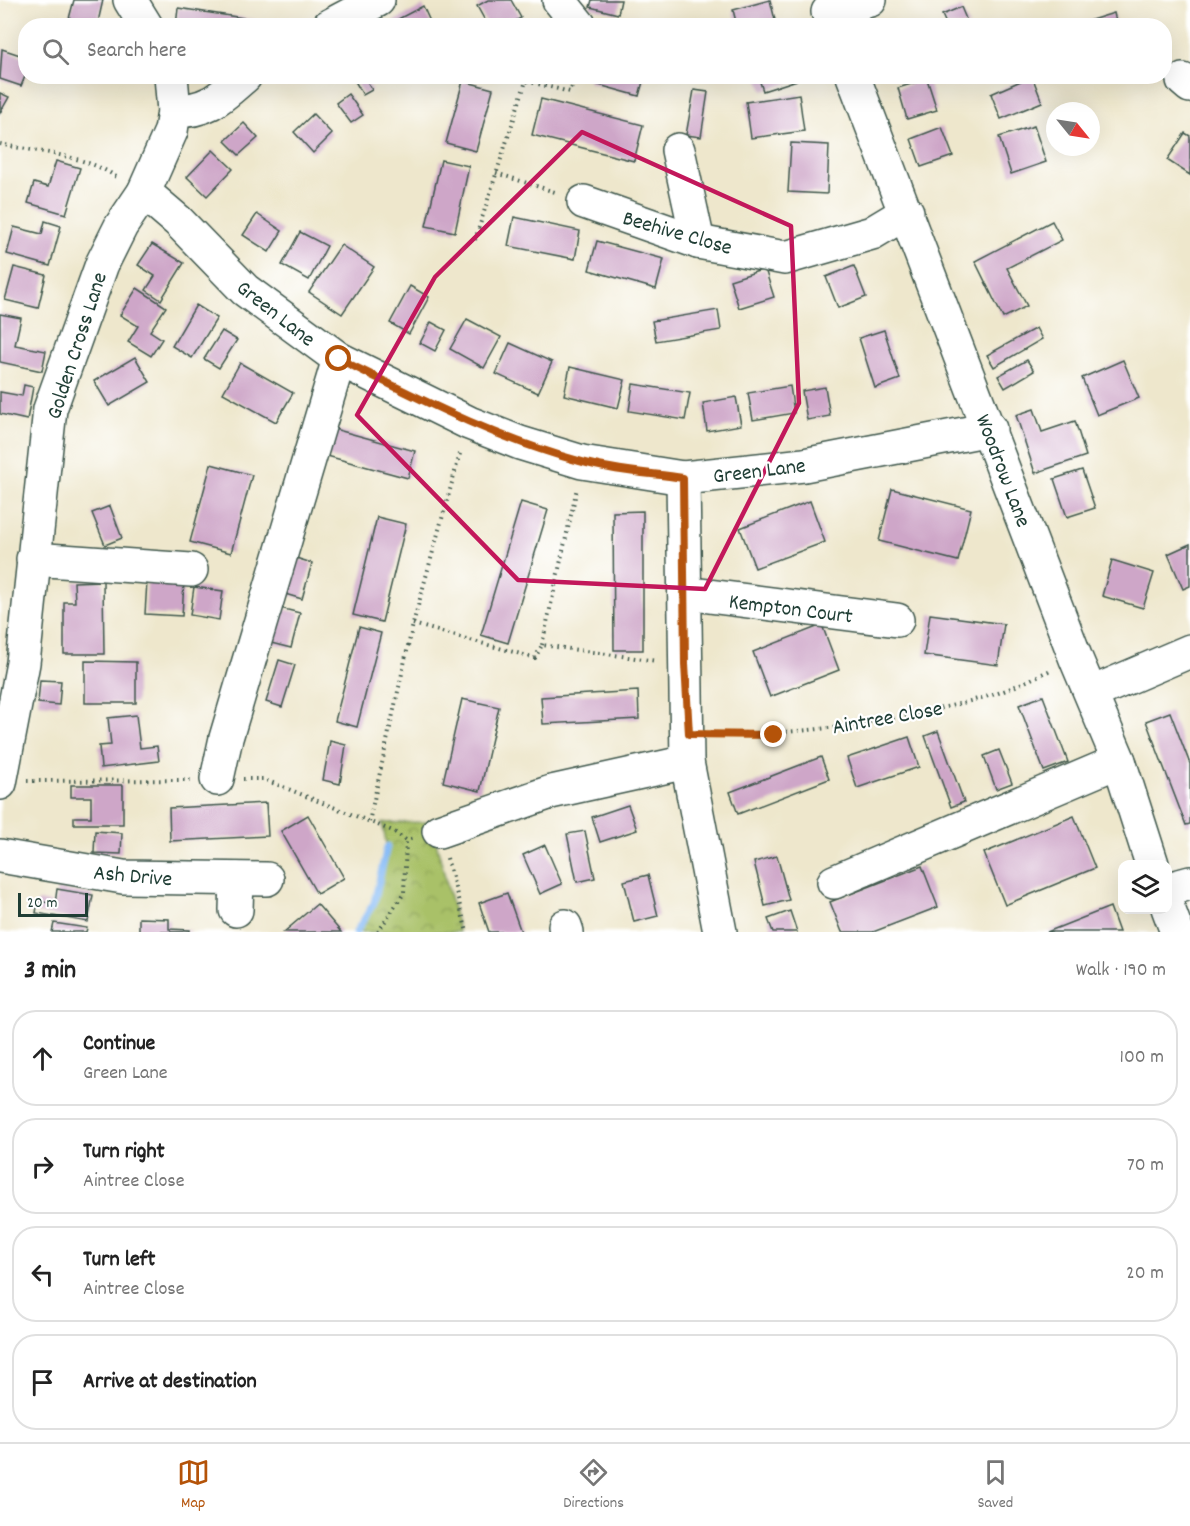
<!DOCTYPE html>
<html lang="en">
<head>
<meta charset="utf-8">
<style>
	:root { --surface:#fff; --page:#f6f6f6; --text:#222; --muted:#767676; --line:#e0e0e0; --accent:#b45309 }
	body { margin:0; font-family:Dekko,sans-serif; background:var(--page); color:var(--text) }
	.controls { position:absolute; right:18px; bottom:18px; display:grid; overflow:hidden; border-radius:12px; box-shadow:0 6px 24px #0002 }
	.controls button { width:54px; height:54px; display:grid; place-items:center; padding:0; border:0; border-bottom:2px solid var(--line); background:var(--surface); color:var(--text); font:30px sans-serif }
	.compass { position:absolute; left:1046px; top:102px; width:54px; height:54px; border-radius:50%; background:var(--surface); box-shadow:0 6px 24px #0002; rotate:120deg }
	.scale { position:absolute; left:18px; bottom:15px; width:70px; box-sizing:border-box; padding-left:6px; border:3px solid #1f3d34; border-top:0; font-size:16px; line-height:21px; white-space:nowrap; color:#1f3d34; -webkit-text-stroke:4px #fff; paint-order:stroke }
	.stop { position:absolute; width:18px; height:18px; margin:-14px; border:4px solid #b45309; border-radius:50%; background:#fff }
	.stop.end { background:#b45309; border-color:#fff; box-shadow:0 2px 6px #0008 }
	.list { margin:0; padding:0; list-style:none }
	h2 { display:flex; justify-content:space-between; align-items:center; height:78px; margin:0; padding:0 24px; font-size:26px }
	h2 small { font-size:20px; font-weight:400; color:var(--muted) }
	.list li { display:grid; grid-template-columns:39px 1fr auto; gap:18px; align-items:center; box-sizing:border-box; height:96px; margin:0 12px 12px; padding:0 12px; border:2px solid var(--line); border-radius:24px }
	.list b { display:block; font-size:22px; white-space:nowrap }
	.list p { margin:0; font-size:20px; white-space:nowrap; color:var(--muted) }
	.list em { font-size:20px; font-style:normal; color:var(--muted) }
	.icon { flex:none; width:33px; height:33px; fill:none; stroke:currentColor; stroke-width:2; stroke-linecap:round; stroke-linejoin:round }
	.map { position:relative; flex:none; width:1190px; height:932px; overflow:hidden }
	.search { position:absolute; background:var(--surface); box-shadow:0 6px 24px #0002; left:18px; right:18px; top:18px; height:66px; display:flex; align-items:center; gap:15px; box-sizing:border-box; padding:0 21px; border-radius:24px; color:var(--muted); font-size:22px }
	.sheet { height:510px; background:var(--surface) }
	nav { display:flex; justify-content:space-around; align-items:center; box-sizing:border-box; height:84px; border-top:2px solid var(--line); background:var(--surface); font-size:16px; color:var(--muted) }
	nav a { display:grid; justify-items:center; gap:3px }
	nav .on { color:var(--accent) }
	.map>svg:first-child { display:block }
	.park { fill:url(#park-crowns); stroke:#647f4e; stroke-width:1.5 }
	.lines { fill:none; stroke-linecap:round; stroke-linejoin:round }
	.stream { stroke:#87bcf6; stroke-width:7 }
	.building { fill:#cea6c8 }
	.minor-casing { stroke:#3e564b; stroke-width:36 }
	.major-casing { stroke:#3e564b; stroke-width:36 }
	.path { stroke:#3e564b; stroke-width:4; stroke-dasharray:1.5 4.5; stroke-linecap:butt }
	.minor { stroke:#fff; stroke-width:33 }
	.major { stroke:#fff; stroke-width:33 }
	.route { stroke:#b45309; stroke-width:8 }
	.marked { fill:none; stroke:#c2185b; stroke-width:4.5; stroke-linejoin:round }
	.labels { text-anchor:middle; stroke-width:4.5; stroke-linejoin:round; paint-order:stroke }
	.street-label { font-size:22px; fill:#1f3d34; stroke:#fff }
</style>
</head>
<body>
<div class="map">
<svg width="1190" height="932" viewBox="0 0 1190 932">
	<defs>
		<pattern id="park-crowns" width="20" height="18" patternUnits="userSpaceOnUse" patternTransform="scale(1.5)"><rect width="20" height="18" fill="#a9c167"/><path d="M2 6a3 3 0 1 1 6 0M12 15a3 3 0 1 1 6 0" fill="none" stroke="#899e56"/></pattern>
	</defs>
	<rect width="100%" height="100%" fill="#fff"/>
	<filter id="ink" filterUnits="userSpaceOnUse"><feTurbulence type="fractalNoise" baseFrequency=".0167" numOctaves="2"/><feDisplacementMap in="SourceGraphic" scale="12" xChannelSelector="R" yChannelSelector="G"/><feConvolveMatrix kernelMatrix="1 2 1 2 8 2 1 2 1" color-interpolation-filters="sRGB"/></filter>
	<filter id="wash" filterUnits="userSpaceOnUse"><feTurbulence type="fractalNoise" baseFrequency=".008" numOctaves="4" result="noise"/><feDisplacementMap in="SourceGraphic" scale="24" xChannelSelector="R" yChannelSelector="G"/><feGaussianBlur stdDeviation="1.35" result="paint"/><feColorMatrix in="noise" values="0 0 0 0 0 0 0 0 0 0 0 0 0 0 0 0 0 1.4 0 .05"/><feComposite in="paint" operator="in"/></filter>
	<g filter="url(#wash)">
		<rect width="100%" height="100%" fill="#eee7cc"/>
		<!-- park -->
		<path class="park" d="M431 822 459 932H356L374 903 387 847 382 823Z"/>
		<g class="lines">
			<!-- stream -->
			<path class="stream" d="M356 932 374 903 387 847"/>
		</g>
		<g id="blocks">
			<!-- building -->
			<g class="building">
				<path d="M74 0H103L98 22 107 26H67Z"/>
				<path d="M488 0H511L521 18 506 26H488L477 6Z"/>
				<path d="M592 0H621L618 14 590 7Z"/>
				<path d="M770 0 775 20 755 26H737L733 10Z"/>
				<path d="M423 6 432 26H385Z"/>
				<path d="M961 7 969 26H947L942 15Z"/>
				<path d="M178 8 256 20 255 26H176Z"/>
				<path d="M1114 13 1117 26H1075V25Z"/>
				<path d="M2 49 26 57V74L21 86 0 79Z"/>
				<path d="M352 76H364L372 90 363 95Z"/>
				<path d="M589 76H638L644 78 639 96 588 82Z"/>
				<path d="M758 76H795L797 80 763 91Z"/>
				<path d="M1032 76 1042 102 1001 119 991 94Z"/>
				<path d="M927 79 937 110 907 119 898 88Z"/>
				<path d="M463 81 493 89 476 151 446 143Z"/>
				<path d="M694 90 708 92 701 137 686 135Z"/>
				<path d="M0 93 9 97 0 113Z"/>
				<path d="M348 94 363 115 351 123 336 103Z"/>
				<path d="M799 94 804 131 751 138 746 102Z"/>
				<path d="M541 99 643 125 634 161 532 135Z"/>
				<path d="M313 114 332 134 313 153 294 132Z"/>
				<path d="M244 123 258 138 239 155 225 141Z"/>
				<path d="M1034 126 1046 162 1011 174 999 137Z"/>
				<path d="M942 127 953 156 921 167 911 139Z"/>
				<path d="M1185 133 1190 136V175L1167 160Z"/>
				<path d="M791 143 829 145 827 194 788 192Z"/>
				<path d="M213 150 233 169 207 196 187 177Z"/>
				<path d="M441 160 469 166 455 232 426 226Z"/>
				<path d="M56 161 80 168 66 214 28 203 34 183 48 187Z"/>
				<path d="M257 214 282 231 269 252 243 235Z"/>
				<path d="M514 217 580 231 575 259 508 246Z"/>
				<path d="M45 221 61 226 50 266 7 254 14 227 42 234Z"/>
				<path d="M1052 221 1062 240 1007 268 1027 306 1003 318 975 261Z"/>
				<path d="M300 232 327 246 309 280 282 265Z"/>
				<path d="M597 241 664 259 656 289 589 270Z"/>
				<path d="M152 244 184 263 161 300 146 290 155 276 138 265Z"/>
				<path d="M341 245 374 267 342 314 309 292Z"/>
				<path d="M854 266 866 297 838 308 826 277Z"/>
				<path d="M14 267 46 275 38 308 5 300Z"/>
				<path d="M765 269 774 297 739 308 730 280Z"/>
				<path d="M410 286 429 297 409 334 390 323Z"/>
				<path d="M137 288 166 307 150 331 162 339 151 356 128 342 138 326 120 315Z"/>
				<path d="M196 305 217 318 192 358 172 346Z"/>
				<path d="M718 310 721 330 656 341 652 321Z"/>
				<path d="M0 314 21 318 15 345 46 351 42 371 0 362Z"/>
				<path d="M467 319 501 337 484 368 450 349Z"/>
				<path d="M431 322 446 330 435 351 420 343Z"/>
				<path d="M1036 328 1042 339 994 367 987 355Z"/>
				<path d="M884 330 900 379 875 388 859 338Z"/>
				<path d="M222 331 237 340 219 368 204 359Z"/>
				<path d="M510 343 552 362 538 393 496 374Z"/>
				<path d="M135 357 150 382 109 406 94 381Z"/>
				<path d="M1027 360 1034 371 1005 388 998 376Z"/>
				<path d="M1123 360 1139 398 1097 415 1082 378Z"/>
				<path d="M240 363 293 393 276 422 223 393Z"/>
				<path d="M570 367 625 380 618 408 564 395Z"/>
				<path d="M633 384 690 393 685 420 629 411Z"/>
				<path d="M24 385 33 387 27 420 0 414V392L22 396Z"/>
				<path d="M790 386 794 413 753 420 748 393Z"/>
				<path d="M825 387 830 416 807 420 802 391Z"/>
				<path d="M736 397 741 425 707 431 703 403Z"/>
				<path d="M1034 409 1042 432 1075 421 1086 456 1035 473 1016 415Z"/>
				<path d="M334 429 415 451 408 478 327 456Z"/>
				<path d="M211 464 252 475 231 553 190 542Z"/>
				<path d="M1082 470 1095 508 1067 517 1054 479Z"/>
				<path d="M892 489 971 509 958 561 879 541Z"/>
				<path d="M810 501 825 542 755 568 740 528Z"/>
				<path d="M521 502 548 510 508 643 481 635Z"/>
				<path d="M110 506 122 538 105 545 92 513Z"/>
				<path d="M643 511V650H614L613 512Z"/>
				<path d="M377 517 406 524 382 622 353 615Z"/>
				<path d="M1190 544V586L1183 589 1168 554Z"/>
				<path d="M296 558 312 563 302 599 285 594Z"/>
				<path d="M1112 560 1154 573 1143 608 1102 596Z"/>
				<path d="M103 581 104 654H64V602H75L74 582Z"/>
				<path d="M147 581 184 582 182 616 145 614Z"/>
				<path d="M194 587 223 591 219 620 190 615Z"/>
				<path d="M280 608 300 613 291 648 271 643Z"/>
				<path d="M930 614 1004 624 998 665 924 655Z"/>
				<path d="M822 625 839 670 770 697 753 652Z"/>
				<path d="M359 627 381 633 357 727 335 721Z"/>
				<path d="M279 660 295 665 282 707 266 702Z"/>
				<path d="M85 661 136 662V703H85Z"/>
				<path d="M40 680 61 681 59 705 38 703Z"/>
				<path d="M638 691 639 719 543 724 541 697Z"/>
				<path d="M1043 696 1068 762 1044 771 1019 705Z"/>
				<path d="M462 699 499 707 480 791 443 782Z"/>
				<path d="M1170 712 1190 764V824L1186 825 1146 721Z"/>
				<path d="M136 715 140 748 157 746 159 761 101 768 99 746 111 745 108 718Z"/>
				<path d="M938 731 964 802 951 807 925 736Z"/>
				<path d="M909 737 919 767 857 788 847 758Z"/>
				<path d="M330 741 346 745 340 784 323 780Z"/>
				<path d="M999 750 1012 783 996 789 984 756Z"/>
				<path d="M821 757 829 779 738 814 730 792Z"/>
				<path d="M71 785H123V824H74V817H91V797H71Z"/>
				<path d="M266 803 268 836 170 841 169 808Z"/>
				<path d="M628 805 637 830 600 842 592 817Z"/>
				<path d="M308 815 344 878 317 894 281 831Z"/>
				<path d="M1074 816 1095 868 1005 905 984 853Z"/>
				<path d="M95 831 122 833 121 854 94 853Z"/>
				<path d="M585 831 595 878 577 882 567 834Z"/>
				<path d="M545 845 562 884 540 894 523 855Z"/>
				<path d="M777 856 789 900 765 906 754 862Z"/>
				<path d="M922 866 938 907 873 932H842L830 902Z"/>
				<path d="M648 875 658 916 634 922 624 881Z"/>
				<path d="M57 889 93 895 88 922 36 913 38 901 55 904Z"/>
				<path d="M507 893 521 932H489L479 903Z"/>
				<path d="M317 904 341 932H284Z"/>
				<path d="M1110 907 1119 932H1047Z"/>
				<path d="M790 911 797 932H773L768 919Z"/>
				<path d="M139 918 169 919V929L190 930V932H139Z"/>
				<path d="M54 923 87 928 86 932H52Z"/>
			</g>
		</g>
	</g>
	<g filter="url(#ink)">
		<use href="#blocks" fill-opacity="0" stroke="#3e564b" stroke-width="1.5"/>
		<g class="lines">
			<!-- minor casing -->
			<g class="minor-casing">
				<g id="minor">
					<path d="M559 0 580 26"/>
					<path d="M828 12 870 0"/>
					<path d="M329 26 378 0"/>
					<path d="M853 76 1076 659 1119 761 1152 864"/>
					<path d="M1183 80 1190 86"/>
					<path d="M174 111C208 111 220 98 245 76"/>
					<path d="M678 150 698 242"/>
					<path d="M144 192 178 221 245 290 339 359 469 423 520 443 582 462 683 478 804 465 990 429"/>
					<path d="M584 202 698 242 785 258 872 233 907 212"/>
					<path d="M683 478 687 762 720 932"/>
					<path d="M33 559 191 570"/>
					<path d="M685 593 897 620"/>
					<path d="M1092 693 1190 651"/>
					<path d="M217 779 226 738 339 359"/>
					<path d="M439 831 551 792 687 762"/>
					<path d="M0 856 123 877 267 879"/>
					<path d="M834 882 1119 761"/>
					<path d="M1168 889 1190 883"/>
					<path d="M1168 908 1177 932"/>
					<path d="M236 910 237 879"/>
					<path d="M565 926 567 932"/>
				</g>
			</g>
			<!-- major casing -->
			<g class="major-casing">
				<g id="major">
					<path d="M130 0 146 26"/>
					<path d="M0 783 23 663 50 409 102 264 121 226 144 192 171 131 174 111 171 76"/>
				</g>
			</g>
			<!-- path -->
			<g class="path">
				<path d="M0 144C39 153 86 154 119 179"/>
				<path d="M496 173 558 193"/>
				<path d="M475 240 526 81 570 92 576 76"/>
				<path d="M413 624 535 658 542 645 657 661"/>
				<path d="M542 645 577 488"/>
				<path d="M714 734C807 735 902 721 992 695 1012 689 1032 678 1051 670"/>
				<path d="M243 779H263L393 831 406 840 415 838"/>
				<path d="M27 781 191 780"/>
				<path d="M369 822 413 624 461 450"/>
				<path d="M447 858 467 932"/>
				<path d="M378 932 404 893 406 840"/>
			</g>
			<!-- minor -->
			<use href="#minor" class="minor"/>
			<!-- major -->
			<use href="#major" class="major"/>
		</g>
	</g>
	<g class="lines" filter="url(#ink)">
		<!-- route -->
		<path class="route" d="M339 359C418 398 494 438 579 461 613 471 649 473 683 478L685 664 689 734 774 735"/>
	</g>
	<!-- marked area -->
	<path class="marked" d="M582 132 791 226 799 403 705 589 518 580 357 415 435 277Z"/>
	<g class="labels">
		<!-- street labels -->
		<g class="street-label">
			<text transform="translate(678 231) rotate(16)" y="8">Beehive Close</text>
			<text transform="translate(277 312) rotate(38)" y="8">Green Lane</text>
			<text transform="translate(75 345) rotate(-72)" y="8">Golden Cross Lane</text>
			<text transform="translate(759 469) rotate(-7)" y="8">Green Lane</text>
			<text transform="translate(1005 470) rotate(69)" y="8">Woodrow Lane</text>
			<text transform="translate(791 607) rotate(7)" y="8">Kempton Court</text>
			<text transform="translate(887 716) rotate(-10)" y="8">Aintree Close</text>
			<text transform="translate(133 874) rotate(5)" y="8">Ash Drive</text>
		</g>
	</g>
</svg>
<div class="controls">
<button><svg class="icon" aria-label="layers" viewBox="0 0 24 24"><path d="M12 4l9 5-9 5-9-5zM3 14l9 5 9-5"/></svg></button>
</div>
<svg class="compass" viewBox="-18 -18 36 36"><path d="M0-13l5 13h-10z" fill="#e53935"/><path d="M0 13l5-13h-10z" fill="#767676"/></svg>
<div class="scale">20 m</div>
<div class="stop" style="left:339px;top:359px"></div>
<div class="stop end" style="left:774px;top:735px"></div>
<div class="search"><svg class="icon" aria-label="search" viewBox="0 0 24 24"><circle cx="10" cy="10" r="6"/><path d="M15 15l6 6"/></svg>Search here</div>
</div>
<section class="sheet">
<h2>3 min<small>Walk · 190 m</small></h2>
<ul class="list">
<li><svg class="icon" aria-label="ahead" viewBox="0 0 24 24"><path d="M12 20V5M6 11l6-6 6 6"/></svg><div><b>Continue</b><p>Green Lane</p></div><em>100 m</em></li>
<li><svg class="icon" aria-label="right" viewBox="0 0 24 24"><path d="M7 20v-9h11M14 6l5 5-5 5"/></svg><div><b>Turn right</b><p>Aintree Close</p></div><em>70 m</em></li>
<li><svg class="icon" aria-label="left" viewBox="0 0 24 24"><path d="M17 20v-9H6M10 6l-5 5 5 5"/></svg><div><b>Turn left</b><p>Aintree Close</p></div><em>20 m</em></li>
<li><svg class="icon" aria-label="arrive" viewBox="0 0 24 24"><path d="M6 21V4h12l-3 4 3 4H6"/></svg><div><b>Arrive at destination</b></div></li>
</ul>
</section>
<nav>
<a class="on"><svg class="icon" aria-label="map" viewBox="0 0 24 24"><path d="M3 6l6-2 6 2 6-2v14l-6 2-6-2-6 2zM9 4v14M15 6v14"/></svg>Map</a>
<a><svg class="icon" aria-label="directions" viewBox="0 0 24 24"><path d="M12 3l9 9-9 9-9-9zM9 14v-3h6M13 9l2 2-2 2"/></svg>Directions</a>
<a><svg class="icon" aria-label="saved" viewBox="0 0 24 24"><path d="M7 4h10v16l-5-4-5 4z"/></svg>Saved</a>
</nav>
</body>
</html>
